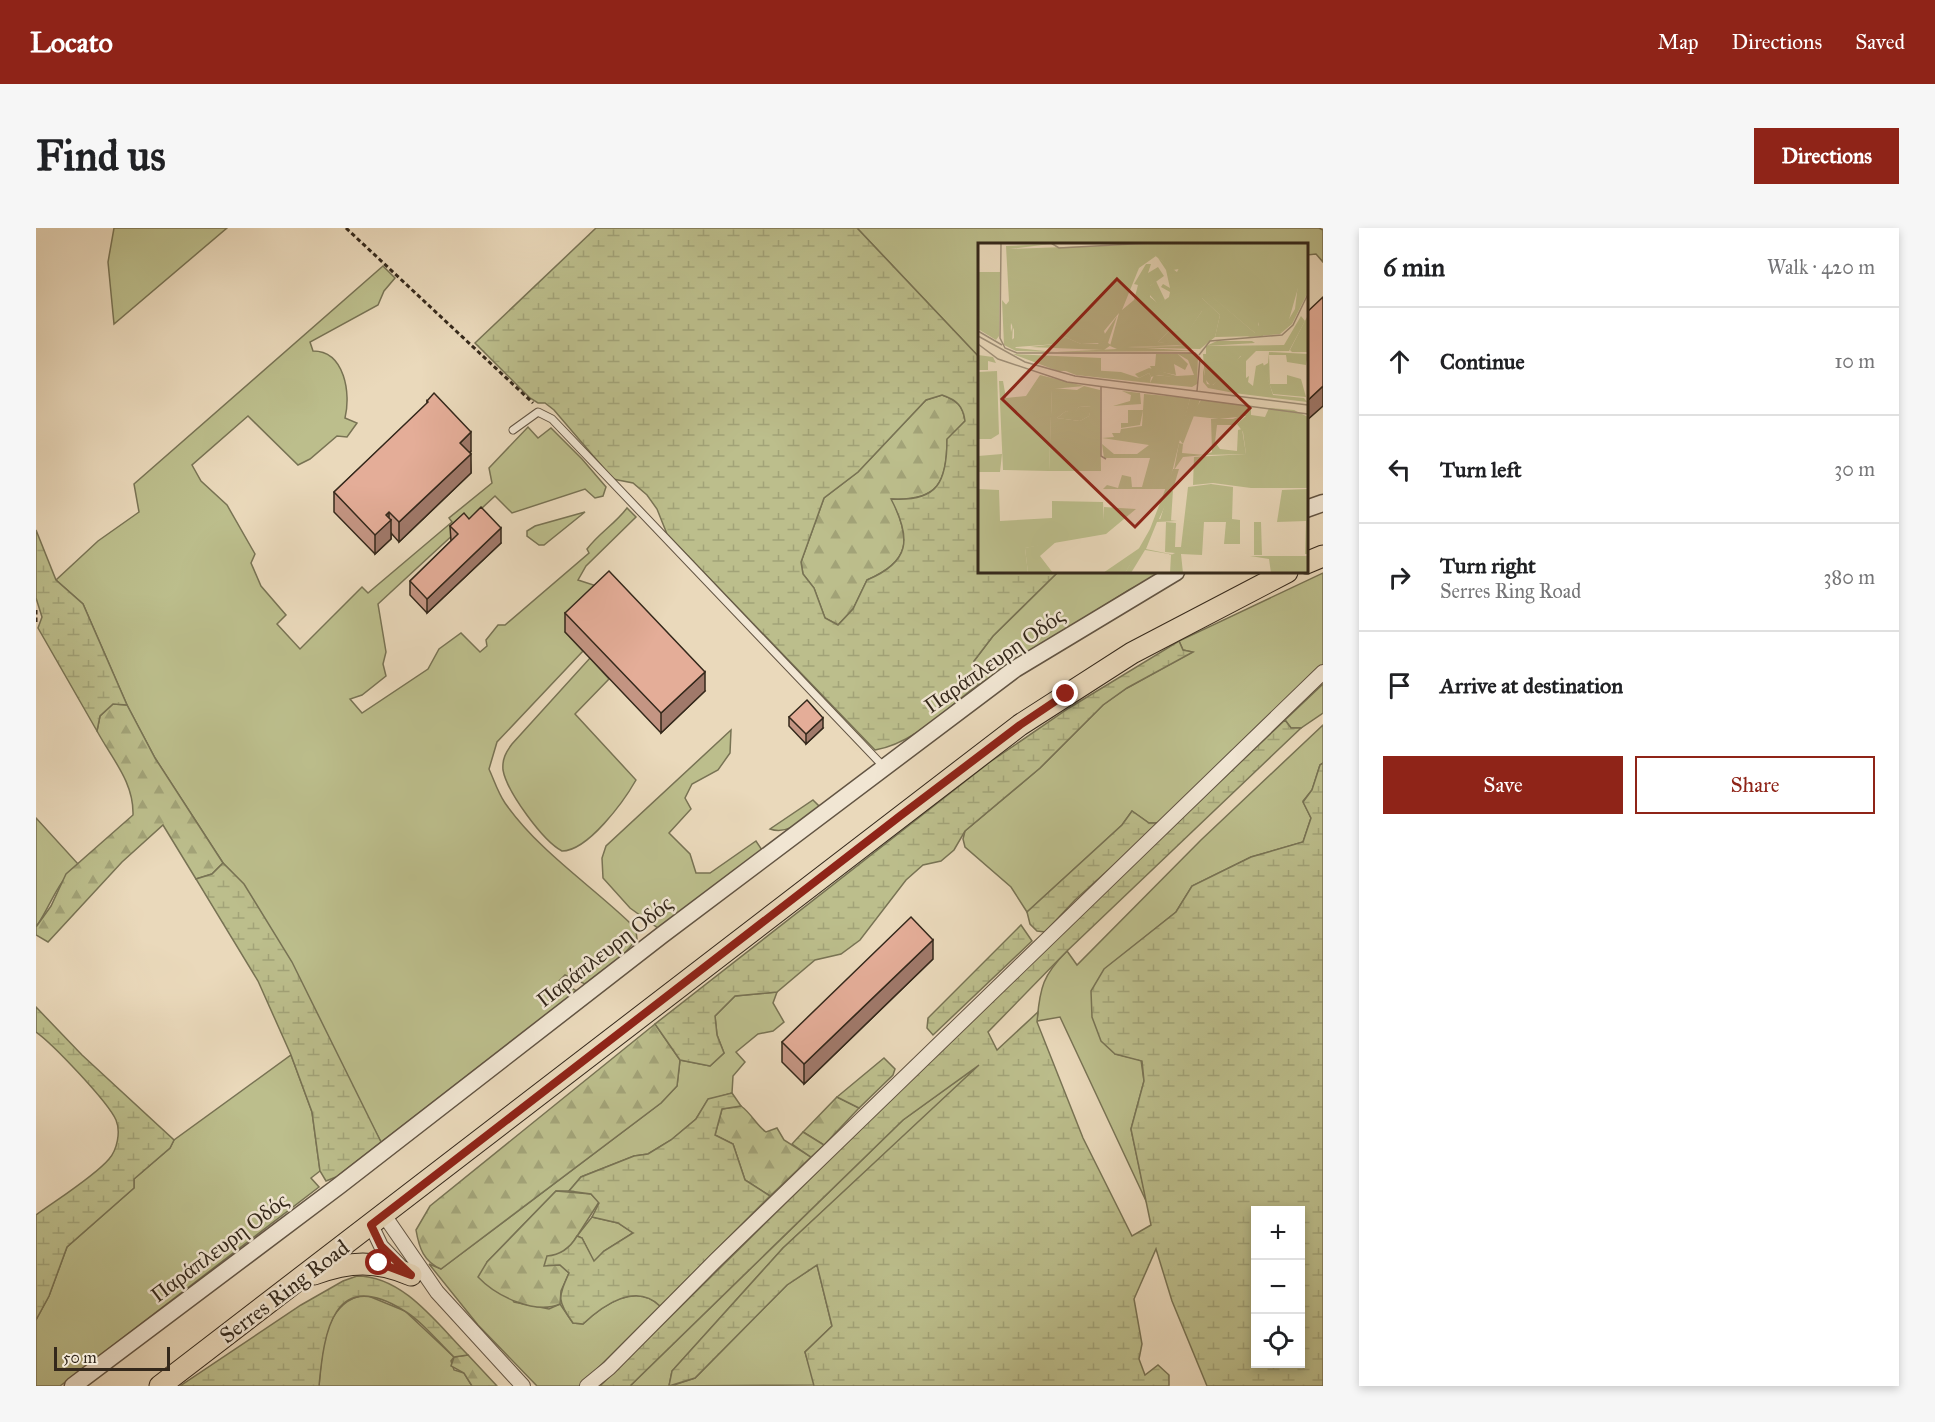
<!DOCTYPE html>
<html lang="en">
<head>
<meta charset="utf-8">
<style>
	:root { --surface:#fff; --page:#f6f6f6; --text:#202124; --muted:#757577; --line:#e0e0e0; --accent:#8f2418 }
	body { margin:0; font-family:"IM FELL Great Primer",serif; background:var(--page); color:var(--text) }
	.controls { position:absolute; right:18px; bottom:18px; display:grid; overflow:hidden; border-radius:0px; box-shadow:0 3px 9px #0003 }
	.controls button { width:54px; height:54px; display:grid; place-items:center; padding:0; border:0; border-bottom:2px solid var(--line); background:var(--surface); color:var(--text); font:30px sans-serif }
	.scale { position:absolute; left:18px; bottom:15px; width:116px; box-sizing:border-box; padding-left:6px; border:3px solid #34281b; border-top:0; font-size:16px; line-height:21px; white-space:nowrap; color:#34281b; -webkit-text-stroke:4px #f1e6d3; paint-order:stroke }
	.stop { position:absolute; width:18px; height:18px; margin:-14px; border:4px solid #8f2418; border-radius:50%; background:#fff }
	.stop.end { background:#8f2418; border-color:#fff; box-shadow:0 2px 6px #0008 }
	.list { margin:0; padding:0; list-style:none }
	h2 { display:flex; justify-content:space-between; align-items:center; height:78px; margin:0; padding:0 24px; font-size:26px }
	h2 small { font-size:20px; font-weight:400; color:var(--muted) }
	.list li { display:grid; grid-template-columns:39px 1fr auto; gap:18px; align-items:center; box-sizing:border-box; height:108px; padding:0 24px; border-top:2px solid var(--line) }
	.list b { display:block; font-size:22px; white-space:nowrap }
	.list p { margin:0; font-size:20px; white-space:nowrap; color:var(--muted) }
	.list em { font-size:20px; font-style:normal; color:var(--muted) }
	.actions { display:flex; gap:12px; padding:18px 24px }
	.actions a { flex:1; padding:14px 0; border:2px solid var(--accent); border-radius:0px; text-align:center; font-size:21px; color:var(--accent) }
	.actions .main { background:var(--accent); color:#fff }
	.icon { flex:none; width:33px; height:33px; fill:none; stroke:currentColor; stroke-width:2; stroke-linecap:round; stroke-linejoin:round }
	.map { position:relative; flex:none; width:1287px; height:1158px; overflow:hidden; border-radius:0px }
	header { display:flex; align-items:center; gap:36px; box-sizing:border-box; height:84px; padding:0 30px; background:var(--accent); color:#fff }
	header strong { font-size:28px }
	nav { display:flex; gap:33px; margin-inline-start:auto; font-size:21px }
	.intro { display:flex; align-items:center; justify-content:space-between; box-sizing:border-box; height:144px; padding:0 36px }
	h1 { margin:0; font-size:42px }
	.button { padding:15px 27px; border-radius:0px; background:var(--accent); color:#fff; font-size:21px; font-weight:700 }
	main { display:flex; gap:36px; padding:0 36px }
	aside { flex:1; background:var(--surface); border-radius:0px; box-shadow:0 3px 9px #0003 }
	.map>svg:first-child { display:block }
	.green { fill:#bcbe8c; stroke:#787354; stroke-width:1.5 }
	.forest { fill:url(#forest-firs); stroke:#787354; stroke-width:1.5 }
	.wetland { fill:url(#wetland-marsh); stroke:#787354; stroke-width:1.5; fill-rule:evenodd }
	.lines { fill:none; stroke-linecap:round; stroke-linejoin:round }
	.service-casing { stroke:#625443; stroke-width:9 }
	.minor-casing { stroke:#625443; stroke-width:16 }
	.tertiary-casing { stroke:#625443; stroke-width:19 }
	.primary-casing { stroke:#34281b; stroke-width:23 }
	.path { stroke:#34281b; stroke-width:3; stroke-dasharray:4.5 3; stroke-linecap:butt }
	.service { stroke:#f1e6d3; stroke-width:7 }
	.minor { stroke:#f1e6d3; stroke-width:14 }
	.tertiary { stroke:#f1e6d3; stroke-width:16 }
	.primary { stroke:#ead9bb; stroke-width:21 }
	.wall { fill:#c49583; stroke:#34281b; stroke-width:1.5 }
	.shaded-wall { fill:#a0796a; stroke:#34281b; stroke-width:1.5 }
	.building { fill:#e4ad98; stroke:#34281b; stroke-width:1.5 }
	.route { stroke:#8f2418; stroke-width:8 }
	.labels { text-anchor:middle; stroke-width:5; stroke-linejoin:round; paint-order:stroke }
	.street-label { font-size:22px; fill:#34281b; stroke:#f1e6d3 }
	.inset-road { fill:none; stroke:#a1927b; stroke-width:1.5 }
	.view { fill:#8f2418; fill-opacity:0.15; stroke:#8f2418; stroke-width:3 }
	.inset-edge { fill:none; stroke:#34281b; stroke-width:3 }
</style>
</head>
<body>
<header>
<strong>Locato</strong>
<nav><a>Map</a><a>Directions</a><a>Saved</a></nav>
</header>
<div class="intro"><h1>Find us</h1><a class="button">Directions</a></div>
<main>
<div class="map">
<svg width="1287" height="1158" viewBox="0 0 1287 1158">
	<defs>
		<pattern id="forest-firs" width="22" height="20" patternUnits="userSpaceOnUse" patternTransform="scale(1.5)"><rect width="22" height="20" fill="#bcbe8c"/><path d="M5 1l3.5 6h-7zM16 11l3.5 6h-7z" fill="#a2a378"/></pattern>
		<pattern id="wetland-marsh" width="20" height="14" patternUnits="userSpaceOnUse" patternTransform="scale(1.5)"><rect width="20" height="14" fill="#bcbe8c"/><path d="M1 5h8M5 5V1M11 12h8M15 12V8" fill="none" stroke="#a2a378"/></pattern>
	</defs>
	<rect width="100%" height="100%" fill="#ead9bb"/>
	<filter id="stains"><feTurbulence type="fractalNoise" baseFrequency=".00333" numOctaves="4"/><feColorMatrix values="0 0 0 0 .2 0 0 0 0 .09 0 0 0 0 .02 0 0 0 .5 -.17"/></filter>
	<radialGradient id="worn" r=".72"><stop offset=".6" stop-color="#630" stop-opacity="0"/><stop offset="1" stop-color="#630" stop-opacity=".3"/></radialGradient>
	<!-- green -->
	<g class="green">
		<path d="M78 0H191L78 96 72 34Z"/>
		<path d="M821 0H1283L1287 2V34L1280 26 1271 27 1270 16H944L943 129Z"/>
		<path d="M347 38 359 50 348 63 342 77 274 114 277 123C309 123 315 166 309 190L321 195 311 209 301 208 274 231 262 237 212 188 156 237 165 253 191 277 219 326 215 335 225 358 250 387 241 396 264 421 326 359 332 365 416 294 413 290 456 255 453 240 492 199 502 210 515 200 546 231 570 259 567 268 559 270 549 261 476 285 459 268 342 376 350 424 347 436 350 448 326 467 314 471 326 485 392 441 403 421 425 405 444 424 451 418 450 412 462 397H469L553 325 551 321C563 305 579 296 591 280L600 289 550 338 542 352 573 362 529 404 547 423 461 514 453 541C458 552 462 565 469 575 503 623 552 655 593 694L600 703 601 711 587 727 549 756 529 747 523 753 541 763 345 914 208 657 187 635 119 530 91 477 47 376 20 352 62 313 103 284 98 256Z"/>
		<path d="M549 284 508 317H503L491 308V303L499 298Z"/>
		<path d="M1022 344H1128L1093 362 939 459 938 433 957 408Z"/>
		<path d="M1287 345V437L1124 595H1113L1096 583 1086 597 991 684 975 659 929 619 927 611 929 603 1004 540 1067 477 1091 460 1156 424 1147 422 1143 413Z"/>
		<path d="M554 430 573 451 539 486 600 552C588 573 552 623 526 623 507 613 471 564 467 542 466 531 470 524 476 516Z"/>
		<path d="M1287 456V485L1265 500H1255L1249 492Z"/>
		<path d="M1287 497V535L1284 537 1276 562 1267 573 1275 590 1267 614 1215 629 1156 658 1140 684 1069 741 1079 826 1105 832 1108 853 1095 901 1111 975 1024 789 1001 793C1004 759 1007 747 1031 723L1041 737 1165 612Z"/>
		<path d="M695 502 694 525 682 542 656 556 649 570 655 581 633 605 654 626 660 645H674L720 613 726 622 622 700 594 680 567 650 566 630 570 618Z"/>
		<path d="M777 572 784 579C768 590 753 608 734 601Z"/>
		<path d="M0 590 43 637C21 652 15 678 0 699Z"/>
		<path d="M741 764 737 775 748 794 737 803 722 806 700 824 709 834 697 848 696 865 672 872 660 891 635 912 612 926 598 928 545 949 533 963H520L451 1034 478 1074 513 1081 524 1076 537 1095 547 1096C567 1077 600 1054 624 1078L544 1158H501L442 1097 393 1036 405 1041 625 875 641 858 644 832 674 838 688 825 681 807 679 788 699 768Z"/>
		<path d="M255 827 276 884 284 943 275 950 283 959 24 1158H0V1092L13 1068 31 1019 98 960V951L134 920 138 912Z"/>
		<path d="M949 833 747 1020 636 1143 633 1158H594L867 892Z"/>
		<path d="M556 989 582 995 597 1005 568 1023 558 1034 546 1010 541 1008Z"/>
		<path d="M781 1037 796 1098 769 1124 779 1157 635 1158 659 1150 751 1057Z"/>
		<path d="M330 1067 369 1083 418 1129 415 1133 418 1142 428 1145 436 1158H283C286 1123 288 1072 330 1067Z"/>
	</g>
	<!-- forest -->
	<g class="forest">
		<path d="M906 167C921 172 927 178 929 193L911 212C911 254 902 273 856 271 875 312 875 333 831 352L817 381 802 397 789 390 778 360 767 346 765 334 788 270 822 244 890 172Z"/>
		<path d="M77 476 91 477 119 530 187 635 176 646 160 651 127 597 86 634 12 714 0 707V699L15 678 30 646 97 587C98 554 76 531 61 503L64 488Z"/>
		<path d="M619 796 644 832 641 858 625 875 405 1041C388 1034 383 1020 380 1002L394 978Z"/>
		<path d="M801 869 823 880 788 917 767 904Z"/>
		<path d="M705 878C716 886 720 897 730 904L741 900 748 912 775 929 734 968 709 952 697 916 679 907 686 881Z"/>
		<path d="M520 963 555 966 563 974 536 1016 523 1027 524 1037 533 1045 525 1063 524 1076C499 1087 460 1068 442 1049L451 1034Z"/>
		<path d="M432 1127 461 1158H436L428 1145 415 1138 418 1129Z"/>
	</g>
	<!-- wetland -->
	<g class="wetland">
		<path d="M560 0H821L943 129 944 344H1022L957 408 938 433 939 459C910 481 877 516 839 522L631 306 621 281 611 267 597 255 577 251 518 182 509 175H502L494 170 439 115ZM906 167C921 172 927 178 929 193L911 211C911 254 902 274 855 271 876 311 874 334 831 352L817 381 802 397 789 390 778 360 767 346 765 334 788 270 822 244 890 172Z"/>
		<path d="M0 302 20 352 47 376 91 477 77 476 64 488 61 503 2 400 6 389 0 370Z"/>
		<path d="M1143 413 1147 422 1157 424 1091 460 1067 477 1004 540 929 603 918 622 905 633 887 637 870 652 824 712 805 726 779 732 741 764 699 768 679 788 681 807 688 825 674 838 644 832 619 796 954 534 1033 480Z"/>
		<path d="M1249 492 1255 500H1265L1031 723 952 804 961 822 1002 784 1001 794 1047 910 1096 1008 1115 997 1095 901 1108 853 1106 833 1079 826 1065 813 1056 789 1055 763 1068 741 1140 684 1156 658 1215 629 1267 614 1275 590 1267 574 1276 562 1284 537 1287 535V1158H1171L1136 1073 1120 1021 1098 1071 1106 1116 1103 1131 1109 1147 1122 1137 1133 1147V1158H778L769 1124 796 1098 781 1037 751 1057 659 1150 633 1158 636 1143 747 1020 943 837 867 892 594 1158H564L1011 718ZM1220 982H1264V1136H1220Z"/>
		<path d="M1096 583 1113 595H1124L1039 672 1009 704 1001 703 994 696 991 684 1086 597Z"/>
		<path d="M187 635 208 656 256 734 345 914 300 949 290 953 284 943 276 884 255 827 222 753 160 651 176 646Z"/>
		<path d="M985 697 996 713 897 807 891 800 892 790Z"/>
		<path d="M0 779 46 827 138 912 134 920 98 951V960L31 1019 13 1068 0 1092V987C19 973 59 948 73 931 81 922 85 904 80 892 72 874 17 816 0 804Z"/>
		<path d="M848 830 859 841 857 847 823 880 801 869Z"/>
		<path d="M696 865 705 878 686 881 679 907 697 916 709 952 734 968 624 1078C600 1054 567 1077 547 1096L537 1095C521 1073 522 1070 533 1045L524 1037 508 1038 511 1028C525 1027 534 1020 541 1008L546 1010 558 1033 568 1023 597 1005 582 995 556 989 563 975 555 966 533 963 545 949 598 928 612 926 635 912 660 891 672 871Z"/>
		<path d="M767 904 788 917 775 929 756 916Z"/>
		<path d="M321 1048C368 1048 402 1097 432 1127L418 1129C402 1114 386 1093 367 1082 297 1039 288 1104 283 1158H144L265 1077 307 1053Z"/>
	</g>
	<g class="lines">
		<!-- service casing -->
		<g class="service-casing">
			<path id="service" d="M477 202 502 184 516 191 848 539"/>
		</g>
		<!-- minor casing -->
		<g class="minor-casing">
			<g id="minor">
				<path d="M348 987 401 1064 487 1158"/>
				<path d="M335 997 345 1018 367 1041"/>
				<path d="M551 1158 573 1140 680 1032 1287 444"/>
			</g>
		</g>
		<!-- tertiary casing -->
		<g class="tertiary-casing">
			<g id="tertiary">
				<path d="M1270 281 1287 275"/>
				<path d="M37 1158 304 957 626 707 979 441 1140 344"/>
			</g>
		</g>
		<!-- primary casing -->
		<g class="primary-casing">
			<g id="primary">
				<path d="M1270 335 1287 328"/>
				<path d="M278 1046C314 1033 340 1032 375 1047"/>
				<path d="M124 1158 984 497 1096 425 1251 344"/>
			</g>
		</g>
		<!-- path -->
		<g class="path">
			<path d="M310 0 497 175"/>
			<path d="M0 382V394"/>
		</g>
		<!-- service -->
		<use href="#service" class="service"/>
		<!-- minor -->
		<use href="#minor" class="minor"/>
		<!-- tertiary -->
		<use href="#tertiary" class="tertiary"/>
		<!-- primary -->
		<use href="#primary" class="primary"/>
	</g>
	<!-- wall -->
	<g class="wall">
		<path d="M391 173 435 223 434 225 435 245 363 314 355 305V311L339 326 298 284V264L391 176Z"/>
		<path d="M433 291 465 315 391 385 374 367V353L415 313 414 298Z"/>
		<path d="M529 385 669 463 625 505 529 404Z"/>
		<path d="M753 489 787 500 770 516 753 498Z"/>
		<path d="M897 731 768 856 746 834V814Z"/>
	</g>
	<!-- shaded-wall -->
	<g class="shaded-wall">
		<path d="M1287 158V178L1270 193V174Z"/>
		<path d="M435 204V223L424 234V215Z"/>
		<path d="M435 226V245L363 314V294Z"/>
		<path d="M353 284V293L355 292V311L339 326V307L350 287Z"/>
		<path d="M465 300V315L391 385V371Z"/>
		<path d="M669 444V463L625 505V485Z"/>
		<path d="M787 490V500L770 516V506Z"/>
		<path d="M897 712V731L768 856V836Z"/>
	</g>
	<!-- building -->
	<g class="building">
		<path d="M1287 69V158L1270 174V85Z"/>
		<path d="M398 165 435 204 424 215 435 226 363 294 353 284 350 287 355 292 339 307 298 264 392 174 391 173Z"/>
		<path d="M445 279 465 300 391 371 374 353 422 306 414 298 428 285 433 291Z"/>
		<path d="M573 343 669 444 625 485 529 385Z"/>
		<path d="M771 472 787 490 770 506 753 489Z"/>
		<path d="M875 689 897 712 768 836 746 814Z"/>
	</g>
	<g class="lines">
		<!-- route -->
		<path class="route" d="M343 1035 375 1047 345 1018 335 997 864 588 984 497 1030 466"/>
	</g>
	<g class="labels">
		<!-- street labels -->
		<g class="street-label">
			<text transform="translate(958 432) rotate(-35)" y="8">Παράπλευρη Οδός</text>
			<text transform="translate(568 723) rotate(-38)" y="8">Παράπλευρη Οδός</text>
			<text transform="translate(183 1019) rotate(-37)" y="8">Παράπλευρη Οδός</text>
			<text transform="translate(248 1063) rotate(-37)" y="8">Serres Ring Road</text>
		</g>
	</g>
	<!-- overview -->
	<g transform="translate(942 15)">
		<rect width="330" height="330" fill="#ead9bb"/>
		<path d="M325 0 324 31 310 80 302 91 269 94 283 89 280 79 281 90H277L201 26 195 27 170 7 169 1ZM0 29H22L21 93 18 97 0 86ZM178 38 187 57 181 62 171 51 172 43ZM224 55 242 72 237 94 222 106 142 104 205 103 180 99 192 87 210 88 224 68ZM24 57 30 64 33 89 35 81 34 101 40 102 37 105 77 109 38 108 26 102ZM330 72V109H314L312 107ZM139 73 130 100 133 102 126 107 52 104 78 101 87 94 103 101H120ZM239 98H274L277 100 228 103ZM291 109 330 111 328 122 309 119 308 112H291L292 141H309V132L323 136 328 154 295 151 285 123 290 120ZM216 110 220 114 219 138 180 132 173 134 171 130 161 135 157 131 171 125 199 133 216 132 210 117 200 111ZM35 111 123 115V128H80ZM225 111H261L263 112 251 130 233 143 227 136ZM0 112 15 114 18 120 10 118V127H0ZM19 128 21 191 13 196H0V129ZM62 132 106 143 74 146 71 228 25 227 21 138H25L28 155 48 153ZM144 148 162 150 163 161 135 163 152 158 153 152ZM166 151 212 155 190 246H125L129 242 140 245 144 232 153 234 154 244H164L172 215H126L124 201 136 211H159L171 202 124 195 136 194 134 190H142L143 186 164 183ZM223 157 273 163V172L287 174 291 165 316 167 330 174V245H273L235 240 215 242 216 214 268 211 265 189 259 181 268 173 241 176 213 173ZM150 167H165L162 182 143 185V180H150ZM24 211 22 229H0V213ZM233 241 255 244 254 276 262 277V301H246L248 279H226L224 312 203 311 205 330H192L193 312 197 310 187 309 188 279 198 280 197 304H203L210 244ZM0 246 21 247 22 278 74 275V258L125 259 126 277V264L158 266 128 291 47 305 50 330H0ZM330 246V311H327L328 278 299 279 304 247ZM195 247 193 278 182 277 190 251ZM276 279H283L284 312H276ZM163 304 147 330H125ZM272 313H329V330H293L291 316Z" fill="#bcbe8c"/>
		<path d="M176 132 219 136V141L214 144 172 140ZM114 163 111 173 102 178 79 175 88 168 96 170 101 164ZM201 200 205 201 204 210 227 212 205 214 196 227ZM79 298 62 313 75 330H50L47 305Z" fill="#bcbe8c"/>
		<path d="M325 0H330V49L314 81 302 91 317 66ZM72 1 31 6 169 1 178 13 161 25 144 67 156 57 160 42 156 41 168 21H173L170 30 180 24 186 33 172 43V54L181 61 191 54 192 49 183 44 185 41 192 45 188 27 180 15 199 29 201 25 277 90 282 79 285 93 237 94 242 72 224 55V68L210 89 192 87 180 99 207 102 149 104 221 108 77 109 139 106 132 103 141 70 126 88 128 94 124 100 103 101 87 94 78 101 38 104 31 99 36 95V87L33 80 32 91 27 63 31 58 28 3ZM323 73 327 78 311 108H278L268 118V135L271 133 270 139 275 143 278 123 285 120 295 152 326 155 329 159 256 150 230 145 225 139V125L229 141 235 142 263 113 228 112V103L306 102ZM178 111H200L210 121 207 127 196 121 198 132 174 127 172 123H177ZM80 125 143 129 161 135 171 130 173 134 172 140 98 132ZM106 143 122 147 123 228H71L74 145 99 147ZM113 163 111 173 102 178 79 175 88 168 96 171 101 164ZM212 155 222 157 205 201 201 196ZM267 171 257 182H239L237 199 242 206 259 208 260 187 264 186 268 211 227 212 234 209 233 176H255ZM195 226H201L196 243 181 276 199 278 179 279 168 306 197 312 167 307 153 330H147L172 286Z" fill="#bcbe8c" fill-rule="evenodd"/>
		<path class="inset-road" d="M23 0 22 95 27 105 39 110H217L222 115 219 148M73 0 81 5 172 0M0 88 24 102M0 93 47 119 97 133 330 162M0 101 20 116 89 139 330 171M221 112 232 98 304 92 315 82 330 51M123 144V213L128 216"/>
		<path class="view" d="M139 36 272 165 157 284 24 156Z"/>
		<rect width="330" height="330" class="inset-edge"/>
	</g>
	<rect width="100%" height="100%" filter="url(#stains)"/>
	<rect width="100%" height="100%" fill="url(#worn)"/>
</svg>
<div class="controls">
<button>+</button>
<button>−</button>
<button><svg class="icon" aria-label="locate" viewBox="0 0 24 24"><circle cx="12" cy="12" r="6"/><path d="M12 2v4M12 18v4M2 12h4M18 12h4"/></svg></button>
</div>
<div class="scale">50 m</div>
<div class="stop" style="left:343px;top:1035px"></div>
<div class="stop end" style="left:1030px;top:466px"></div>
</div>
<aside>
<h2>6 min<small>Walk · 420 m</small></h2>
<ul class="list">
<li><svg class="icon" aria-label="ahead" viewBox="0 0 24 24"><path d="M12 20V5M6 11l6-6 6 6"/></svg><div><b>Continue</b></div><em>10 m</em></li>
<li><svg class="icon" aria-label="left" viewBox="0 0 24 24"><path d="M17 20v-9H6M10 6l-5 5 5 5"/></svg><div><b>Turn left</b></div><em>30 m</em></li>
<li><svg class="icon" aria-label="right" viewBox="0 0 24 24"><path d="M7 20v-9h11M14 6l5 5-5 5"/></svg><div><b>Turn right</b><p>Serres Ring Road</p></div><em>380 m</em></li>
<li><svg class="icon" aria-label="arrive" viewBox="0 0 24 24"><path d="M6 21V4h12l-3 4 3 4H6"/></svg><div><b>Arrive at destination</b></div></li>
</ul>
<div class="actions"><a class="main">Save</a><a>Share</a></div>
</aside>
</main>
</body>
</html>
